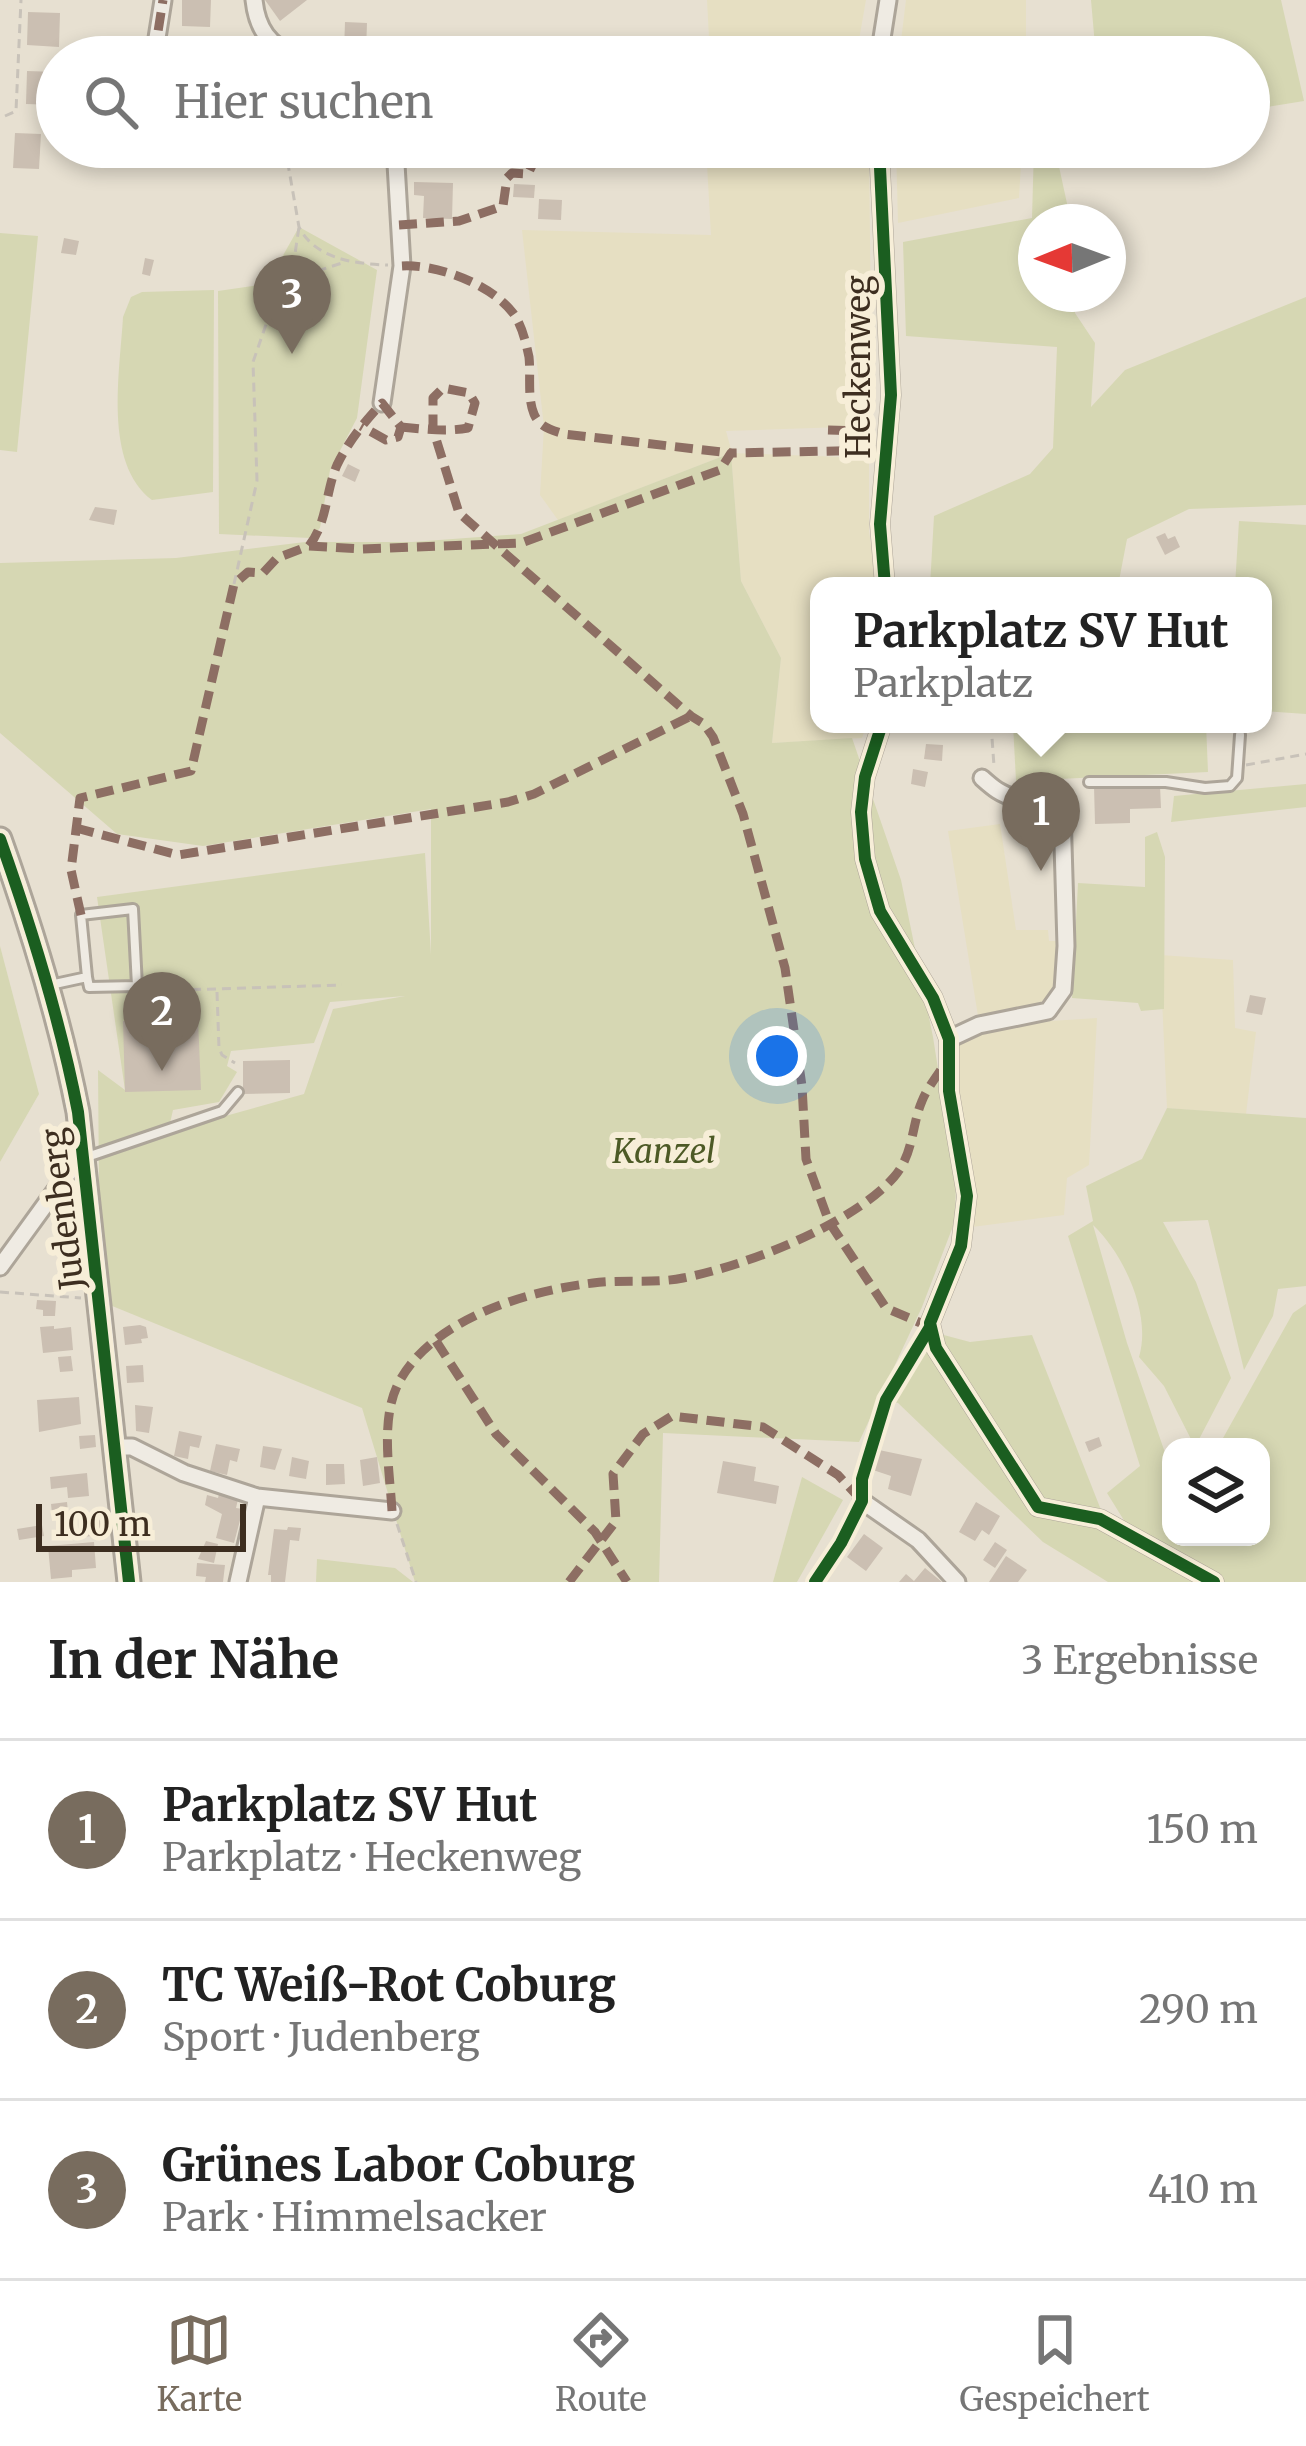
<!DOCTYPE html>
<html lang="de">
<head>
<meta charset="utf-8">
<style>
	:root { --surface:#fff; --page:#f2f2f2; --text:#222; --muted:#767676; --line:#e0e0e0; --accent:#786c5e }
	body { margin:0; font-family:Merriweather,serif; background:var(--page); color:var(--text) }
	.controls { position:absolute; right:36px; bottom:36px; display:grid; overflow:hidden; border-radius:24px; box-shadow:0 6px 18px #0003 }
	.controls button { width:108px; height:108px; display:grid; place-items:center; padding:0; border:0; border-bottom:3px solid var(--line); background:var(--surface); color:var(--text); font:60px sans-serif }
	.compass { position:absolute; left:1018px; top:204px; width:108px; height:108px; border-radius:50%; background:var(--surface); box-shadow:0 6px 18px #0003; rotate:269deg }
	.scale { position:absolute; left:36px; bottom:30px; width:210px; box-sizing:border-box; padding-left:12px; border:6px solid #3d2e20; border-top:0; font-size:33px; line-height:42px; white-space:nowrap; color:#3d2e20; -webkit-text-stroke:9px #f7eed8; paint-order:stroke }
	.you { position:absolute; left:777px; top:1056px; width:42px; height:42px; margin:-30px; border:9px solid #fff; border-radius:50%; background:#1a73e8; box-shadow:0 0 0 18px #1a73e833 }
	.badge { display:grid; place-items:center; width:78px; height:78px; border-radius:50%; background:var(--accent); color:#fff; font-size:39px; font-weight:700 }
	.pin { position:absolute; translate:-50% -99px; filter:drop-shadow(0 3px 6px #0008) }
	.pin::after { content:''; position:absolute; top:63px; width:42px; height:36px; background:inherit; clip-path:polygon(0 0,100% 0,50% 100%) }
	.popup { position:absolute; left:810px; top:577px; width:462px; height:156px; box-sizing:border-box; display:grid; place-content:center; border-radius:24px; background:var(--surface); filter:drop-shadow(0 3px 9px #0005); font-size:39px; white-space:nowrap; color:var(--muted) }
	.popup b { font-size:45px; color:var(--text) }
	.popup::after { content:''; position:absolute; left:50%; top:100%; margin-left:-24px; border:24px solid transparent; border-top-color:var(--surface) }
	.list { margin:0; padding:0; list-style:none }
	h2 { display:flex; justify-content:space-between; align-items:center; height:156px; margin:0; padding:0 48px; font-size:51px }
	h2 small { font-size:39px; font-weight:400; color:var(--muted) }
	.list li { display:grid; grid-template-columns:78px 1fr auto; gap:36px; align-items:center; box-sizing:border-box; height:180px; padding:0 48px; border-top:3px solid var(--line) }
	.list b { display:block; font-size:45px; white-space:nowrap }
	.list p { margin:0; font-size:39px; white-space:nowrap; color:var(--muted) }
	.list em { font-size:39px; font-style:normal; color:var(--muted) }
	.icon { flex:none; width:66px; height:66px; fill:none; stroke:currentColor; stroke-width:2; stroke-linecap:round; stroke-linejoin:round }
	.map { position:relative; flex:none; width:1306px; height:1582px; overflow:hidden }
	.search { position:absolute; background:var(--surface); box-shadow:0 6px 18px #0003; left:36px; right:36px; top:36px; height:132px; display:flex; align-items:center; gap:30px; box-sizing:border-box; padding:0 42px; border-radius:66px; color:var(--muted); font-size:45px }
	.sheet { height:696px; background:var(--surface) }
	nav { display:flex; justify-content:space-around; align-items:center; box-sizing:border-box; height:168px; border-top:3px solid var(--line); background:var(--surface); font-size:33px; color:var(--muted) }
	nav a { display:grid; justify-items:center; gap:6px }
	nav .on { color:var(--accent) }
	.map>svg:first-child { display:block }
	.farmland { fill:#e6dfc2 }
	.green { fill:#d6d7b3; fill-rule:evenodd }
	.building { fill:#cbbfb2 }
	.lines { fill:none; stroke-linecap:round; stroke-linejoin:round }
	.service-casing { stroke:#ada599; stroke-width:14 }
	.minor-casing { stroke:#ada599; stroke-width:21 }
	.tertiary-casing { stroke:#ada599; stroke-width:27 }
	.path { stroke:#c8c2b9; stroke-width:3; stroke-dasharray:9 6; stroke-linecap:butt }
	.service { stroke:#efebe3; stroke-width:8 }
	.minor { stroke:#efebe3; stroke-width:15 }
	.tertiary { stroke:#efebe3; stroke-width:21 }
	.quiet { stroke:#8d6e63; stroke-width:9; stroke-dasharray:18 9; stroke-linecap:butt }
	.cycleway-casing { stroke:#f7eed8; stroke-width:20 }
	.cycleway { stroke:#1b5e20; stroke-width:12 }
	.labels { text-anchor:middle; stroke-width:12; stroke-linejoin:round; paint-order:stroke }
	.street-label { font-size:33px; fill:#3d2e20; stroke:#f7eed8 }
	.park-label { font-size:33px; font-style:italic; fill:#4d5a26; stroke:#f7eed8 }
</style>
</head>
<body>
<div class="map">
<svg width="1306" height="1582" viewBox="0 0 1306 1582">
	<rect width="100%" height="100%" fill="#e7e0d1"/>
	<!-- farmland -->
	<g class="farmland">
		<path d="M707 0H866L856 57H710Z"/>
		<path d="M906 0H1026V57H899Z"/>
		<path d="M706 147H869L872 426 726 431 732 453 869 458V531L877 586H819V724H867L862 738 772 743 781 658 741 581 731 453 558 520 540 495 544 427 522 230 711 235Z"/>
		<path d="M896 147H1022L1019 198 898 223Z"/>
		<path d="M1000 824 1016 930H1048L1049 941H1059L1057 983 1051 997 1027 1009 978 1016 948 831Z"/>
		<path d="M1160 955 1233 960 1235 1028 1256 1032 1246 1114 1167 1108Z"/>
		<path d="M1097 1018 1089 1165 1067 1178 1064 1215 972 1227 954 1090 958 1046 971 1033 991 1025Z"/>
	</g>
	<!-- green -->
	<g class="green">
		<path d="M1091 0H1281L1304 101 1249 110V57H1096Z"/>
		<path d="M1034 147 1055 148 1071 222H1036V294H1074L1075 313 1095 343 1091 407 1125 370 1306 297V505L1189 509 1127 539 1118 586H930L934 516 1030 474 1053 448 1057 347 906 336 903 242 1032 218Z"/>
		<path d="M299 227 377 270 357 418 330 470 320 528 310 538 219 534 218 291 267 284Z"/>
		<path d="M0 233 38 236 17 452 0 450Z"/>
		<path d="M214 290 213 492 152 500C103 463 120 372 123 317L131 297 142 292Z"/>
		<path d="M731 453 741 581 781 658 772 743 852 738 901 880 933 1037 956 1183 955 1221 922 1307 859 1442 663 1433 659 1582H415L362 1408 100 1301 98 1070 125 1090 97 897 425 853 431 955V809L203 846 117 834 0 733V563L176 558 305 542H412L521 534ZM405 996 333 1009 304 1094 168 1132 173 1110 219 1102 237 1072 227 1066 231 1051 314 1043 330 1002Z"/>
		<path d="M1239 521 1306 525V714L1263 711V586H1235Z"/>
		<path d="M1013 724H1206L1208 772 1016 781Z"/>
		<path d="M1306 784V807L1171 822 1174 796Z"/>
		<path d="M1157 832 1165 857 1164 1009 1141 1011 1138 1003 1072 998 1078 883 1145 887V837Z"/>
		<path d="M0 946 39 1094 0 1162Z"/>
		<path d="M1167 1108 1306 1118V1286L1278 1289 1273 1316 1244 1370 1208 1220 1163 1222 1196 1282 1231 1378 1195 1447 1164 1386 1139 1357C1152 1314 1123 1253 1093 1225L1127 1343 1171 1470V1537H1261V1447H1218L1293 1313 1306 1304V1582H1108L1043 1542 898 1403 886 1400 930 1327 1029 1497 1116 1528 1125 1522 1107 1493 1140 1466 1068 1236 1093 1221 1086 1186 1142 1159Z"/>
		<path d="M940 1334 970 1342 1032 1335 1103 1515 1038 1497 950 1361Z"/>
		<path d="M802 1477 843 1500 797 1582H773Z"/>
		<path d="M317 1559 395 1568 413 1582H316Z"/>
	</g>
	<!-- building -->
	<g class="building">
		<path d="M182 0H211L210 27 182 26Z"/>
		<path d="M265 0H307L280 21Z"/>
		<path d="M28 12 60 13 59 47 27 45Z"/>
		<path d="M345 22 367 23 366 52 344 51Z"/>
		<path d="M174 38 212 39V57H174Z"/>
		<path d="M27 71 57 72V105L26 104Z"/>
		<path d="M15 133 41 134 39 169 13 168Z"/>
		<path d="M161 147H172L170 160 159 158Z"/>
		<path d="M414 182 453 183 452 219 423 218 424 196 414 195Z"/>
		<path d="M514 184 535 185 534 198 513 197Z"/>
		<path d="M539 199 562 200 561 220 538 219Z"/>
		<path d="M64 238 79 241 76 255 61 253Z"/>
		<path d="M145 258 154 260 150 276 142 274Z"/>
		<path d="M348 464 360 470 355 482 342 476Z"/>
		<path d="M95 507 117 510 114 525 89 520Z"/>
		<path d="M1165 533 1168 539 1175 536 1180 547 1165 555 1156 537Z"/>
		<path d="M926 744 943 745 942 761 924 759Z"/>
		<path d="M913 769 928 772 925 787 911 784Z"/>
		<path d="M1130 785 1160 786 1161 808 1130 809V823L1095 824 1094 786Z"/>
		<path d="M1250 995 1266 998 1262 1015 1246 1012Z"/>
		<path d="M198 1019 201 1090 125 1092 123 1021Z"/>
		<path d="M290 1060V1093L243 1094V1061Z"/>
		<path d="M37 1300 56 1301 55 1316H43V1310L36 1309Z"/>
		<path d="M140 1325 146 1327 148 1338 141 1339 142 1343 125 1345 123 1327Z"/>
		<path d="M54 1326V1329L71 1327 73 1350 43 1353 40 1327Z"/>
		<path d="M71 1356 73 1371 60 1372 58 1357Z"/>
		<path d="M143 1365 144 1382 127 1383 126 1366Z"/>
		<path d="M79 1397 81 1424 39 1432 37 1400Z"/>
		<path d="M135 1405 153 1407 149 1433 136 1431Z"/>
		<path d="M179 1431 202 1436 199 1448 190 1446 188 1459 174 1456Z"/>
		<path d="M95 1435 96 1447 80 1449 79 1436Z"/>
		<path d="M1099 1437 1102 1446 1089 1452 1085 1442Z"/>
		<path d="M216 1444 240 1449 237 1462 230 1460 227 1475 210 1471Z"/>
		<path d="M263 1446 282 1449 275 1470 260 1467Z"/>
		<path d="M879 1450 922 1459 911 1496 888 1489 891 1476 873 1470Z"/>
		<path d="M292 1457 309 1461 306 1479 289 1476Z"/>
		<path d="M377 1457 380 1483 363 1486 360 1460Z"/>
		<path d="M723 1461 756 1467 754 1481 779 1486 776 1504 717 1493Z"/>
		<path d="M326 1464H344L345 1484 326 1485Z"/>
		<path d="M87 1473 89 1496 68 1498 67 1487 51 1489 50 1477Z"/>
		<path d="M220 1490 239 1495 236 1508 243 1509 234 1543 216 1538 222 1514 205 1505 207 1495 218 1498Z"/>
		<path d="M67 1502 68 1512 52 1514 51 1504Z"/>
		<path d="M976 1502 1000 1516 989 1535 982 1530 975 1541 959 1532Z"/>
		<path d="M101 1520 103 1535 82 1537 80 1522Z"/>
		<path d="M42 1525 44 1536 19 1540 17 1529Z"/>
		<path d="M288 1527 301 1528 299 1541 290 1540 285 1582H271V1575H268L274 1529 287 1530Z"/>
		<path d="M864 1534 883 1548 866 1571 847 1557Z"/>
		<path d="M206 1541 218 1544 214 1563 198 1559Z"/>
		<path d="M94 1542 96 1568 72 1570V1577L51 1579 48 1546Z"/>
		<path d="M995 1542 1007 1550 995 1568 983 1560Z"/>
		<path d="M1006 1556 1027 1570 1018 1582H989Z"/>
		<path d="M197 1563 225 1565 223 1582H205L206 1577 196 1576Z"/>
		<path d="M925 1568 942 1582H899L906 1574 914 1581Z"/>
	</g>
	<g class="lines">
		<!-- service casing -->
		<g class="service-casing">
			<g id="service">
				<path d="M1089 782H1166L1205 788 1230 786 1237 778 1240 735"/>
				<path d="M50 985 87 977 81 915 133 909 137 986 89 987 87 977"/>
				<path d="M87 1157 222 1111 238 1092"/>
			</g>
		</g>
		<!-- minor casing -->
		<g class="minor-casing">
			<g id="minor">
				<path d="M254 0C257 29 269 45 296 57"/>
				<path d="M154 57 163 0"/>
				<path d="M879 57 888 0"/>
				<path d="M879 147 891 395 880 524 885 586"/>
				<path d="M382 403 402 266 395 147"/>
				<path d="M882 724 865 777 861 812 865 859 880 911 933 998 949 1039V1091L967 1196 961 1246 930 1323 936 1348 1038 1507 1100 1519 1214 1582"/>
				<path d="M949 1039 979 1025 1048 1011 1063 990 1066 946 1062 810C1049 795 1034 801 1016 798 1001 795 992 787 982 778"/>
				<path d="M0 1267 74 1165 86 1157"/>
				<path d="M116 1447H132L184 1473 257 1497 392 1511"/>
				<path d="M862 1501 918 1540 957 1582"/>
				<path d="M238 1582 257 1497"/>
			</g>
		</g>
		<!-- tertiary casing -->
		<g class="tertiary-casing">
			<path id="tertiary" d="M0 839C32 929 60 1019 78 1112L129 1582"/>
		</g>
		<!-- path -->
		<g class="path">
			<path d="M5 116 16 111 21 0"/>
			<path d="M285 147 299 227C315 259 355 264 388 265"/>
			<path d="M292 286 311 273 342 263"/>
			<path d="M234 584 257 481 253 362 270 313 290 287 299 227"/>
			<path d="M991 724 994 766"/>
			<path d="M1246 765 1306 754"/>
			<path d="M147 991 342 985"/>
			<path d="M217 992 219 1048 222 1055 235 1063"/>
			<path d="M0 1292 81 1298"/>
			<path d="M397 1524 416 1582"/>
		</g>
		<!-- service -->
		<use href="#service" class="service"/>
		<!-- minor -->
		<use href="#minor" class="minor"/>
		<!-- tertiary -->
		<use href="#tertiary" class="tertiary"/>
		<!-- quiet -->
		<g class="quiet">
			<path d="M154 57 163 0"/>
			<path d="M399 225 459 221 503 206 507 178 512 173 528 174 541 147"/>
			<path d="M402 266C437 264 491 284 513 313 522 325 526 343 529 357 531 376 527 397 534 414 540 428 552 430 564 434L731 453"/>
			<path d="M401 427C423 429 447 432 468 428L475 403 469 393 443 388 433 398V429L459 513 691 716 704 724 713 737 743 814 785 968 802 1086 806 1159 829 1222 886 1308 930 1327 927 1332"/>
			<path d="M828 430 890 432"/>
			<path d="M309 546C328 521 325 493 337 465 348 442 365 421 382 403L401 427 398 437 386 440 361 426"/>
			<path d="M76 828 178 855 508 802 534 794 691 716"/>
			<path d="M81 915 71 870 80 798 191 771 234 584 248 572 263 573 277 558 309 546 362 549 521 543 720 470 731 453 886 450"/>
			<path d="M436 1341 496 1434 595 1532 627 1582"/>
			<path d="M392 1511C390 1473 380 1420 398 1384 431 1319 526 1291 593 1283 623 1279 653 1284 683 1278 745 1266 852 1225 894 1177 914 1154 911 1127 922 1101 927 1088 938 1075 946 1062"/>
			<path d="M569 1582 616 1521 613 1474 643 1434 672 1416 763 1427 838 1475 862 1501"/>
		</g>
		<!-- cycleway casing -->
		<g class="cycleway-casing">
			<g id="cycleway">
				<path d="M879 147 891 395 880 524 885 586"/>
				<path d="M882 724 865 777 861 812 865 859 880 911 933 998 949 1039V1091L967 1196 961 1246 930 1323 936 1348 1038 1507 1100 1519 1214 1582"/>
				<path d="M0 839C32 929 60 1019 78 1112L129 1582"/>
				<path d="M815 1582 841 1543 862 1501V1479L886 1400 930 1327"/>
			</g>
		</g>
		<!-- cycleway -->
		<use href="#cycleway" class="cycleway"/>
	</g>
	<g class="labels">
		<!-- street labels -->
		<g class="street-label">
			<text transform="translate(858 367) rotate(-90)" y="12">Heckenweg</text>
			<text transform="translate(62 1209) rotate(-97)" y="12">Judenberg</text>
		</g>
		<!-- park labels -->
		<g class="park-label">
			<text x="664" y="1163">Kanzel</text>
		</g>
	</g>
</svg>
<div class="controls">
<button><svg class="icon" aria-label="layers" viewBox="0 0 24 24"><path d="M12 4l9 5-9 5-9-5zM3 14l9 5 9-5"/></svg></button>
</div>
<svg class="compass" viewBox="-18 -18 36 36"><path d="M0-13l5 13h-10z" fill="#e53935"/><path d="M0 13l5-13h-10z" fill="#767676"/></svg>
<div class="scale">100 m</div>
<div class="you"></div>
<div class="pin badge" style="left:1041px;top:871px">1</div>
<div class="popup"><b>Parkplatz SV Hut</b>Parkplatz</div>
<div class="pin badge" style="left:162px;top:1071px">2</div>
<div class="pin badge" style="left:292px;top:354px">3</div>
<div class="search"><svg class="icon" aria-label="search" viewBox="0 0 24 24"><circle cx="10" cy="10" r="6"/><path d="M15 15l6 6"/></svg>Hier suchen</div>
</div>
<section class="sheet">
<h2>In der Nähe<small>3 Ergebnisse</small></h2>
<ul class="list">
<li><span class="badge">1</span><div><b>Parkplatz SV Hut</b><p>Parkplatz · Heckenweg</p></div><em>150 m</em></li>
<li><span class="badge">2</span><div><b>TC Weiß-Rot Coburg</b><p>Sport · Judenberg</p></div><em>290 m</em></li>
<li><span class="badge">3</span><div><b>Grünes Labor Coburg</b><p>Park · Himmelsacker</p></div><em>410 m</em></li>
</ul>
</section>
<nav>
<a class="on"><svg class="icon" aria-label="map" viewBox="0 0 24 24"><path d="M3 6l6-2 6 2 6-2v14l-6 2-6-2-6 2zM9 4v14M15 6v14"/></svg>Karte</a>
<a><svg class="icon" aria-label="directions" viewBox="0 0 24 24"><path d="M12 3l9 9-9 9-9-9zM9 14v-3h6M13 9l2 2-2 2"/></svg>Route</a>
<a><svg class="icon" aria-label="saved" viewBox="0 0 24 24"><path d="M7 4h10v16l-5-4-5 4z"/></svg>Gespeichert</a>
</nav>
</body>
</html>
